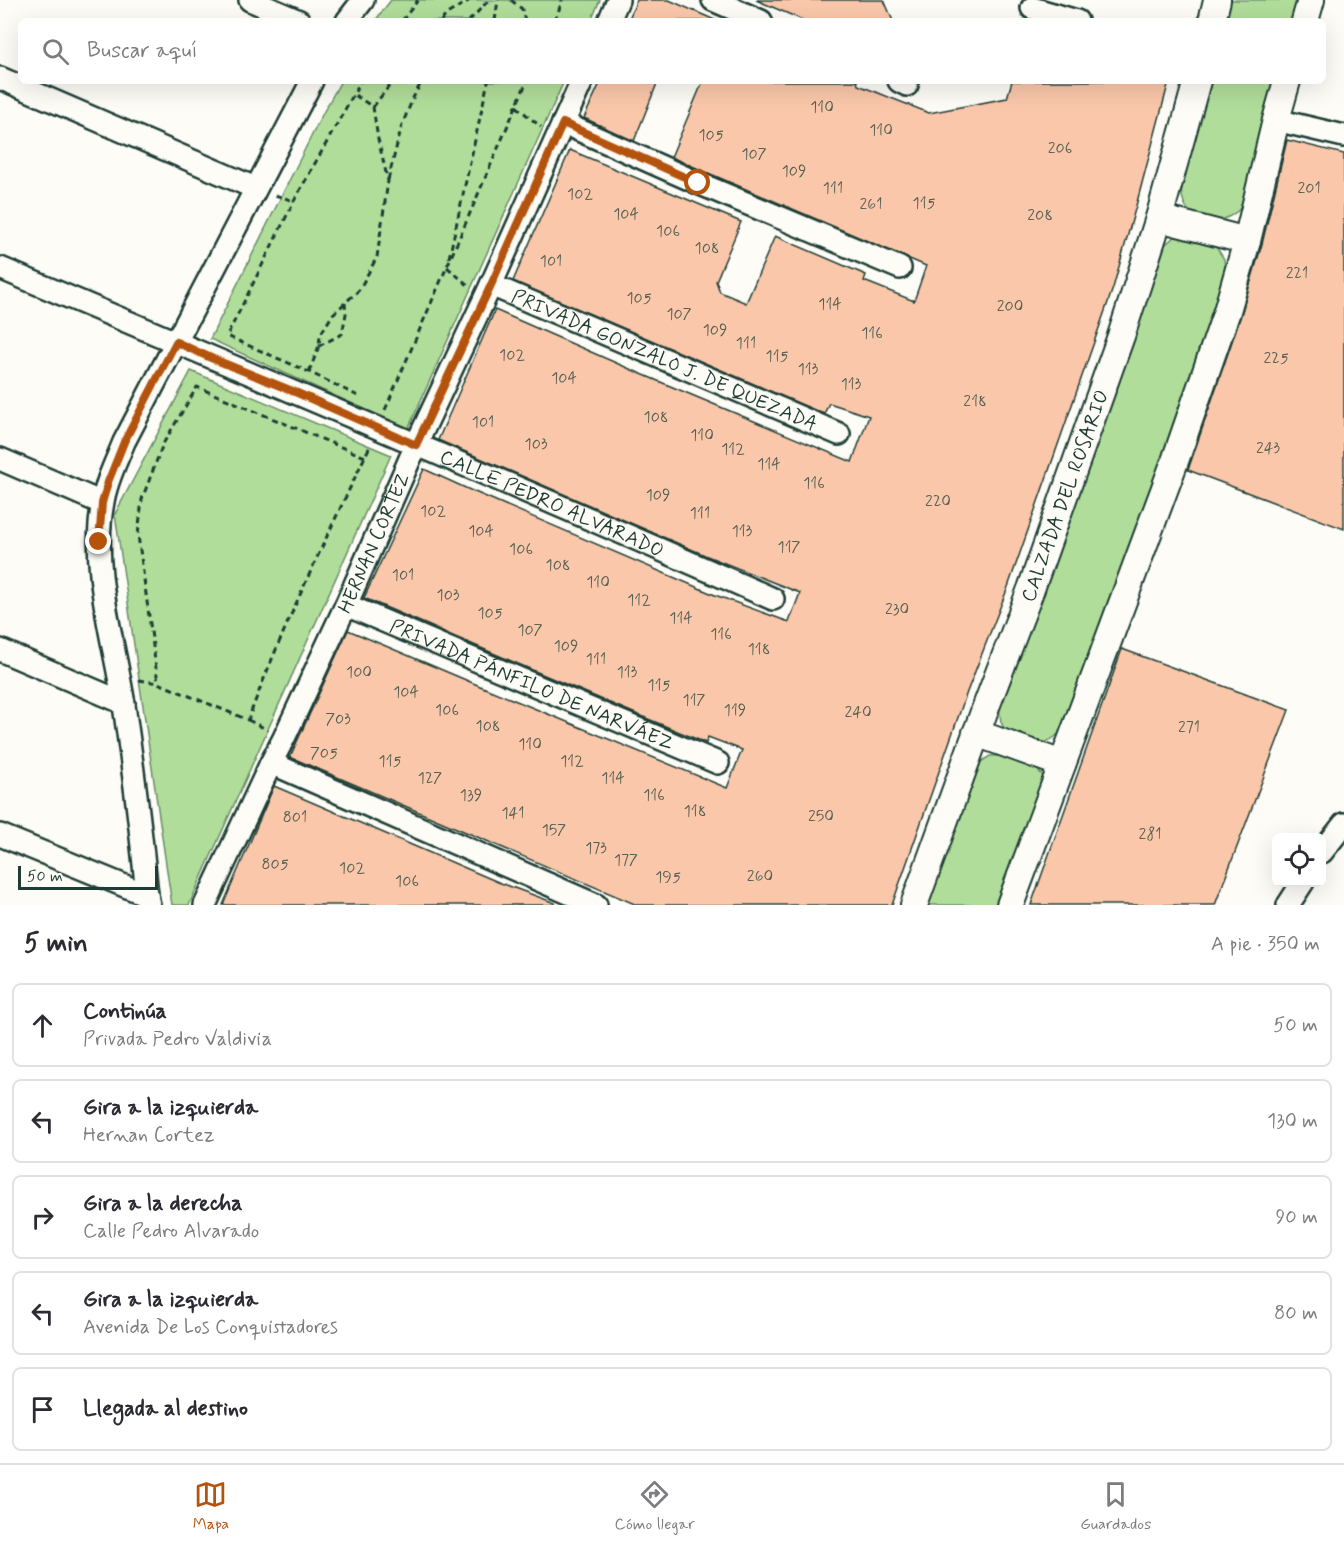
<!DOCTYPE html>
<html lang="es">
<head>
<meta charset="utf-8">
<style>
	:root { --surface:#fff; --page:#f2f2f3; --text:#2b2b33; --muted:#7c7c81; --line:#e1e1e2; --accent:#b45309 }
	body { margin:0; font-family:Mynerve,sans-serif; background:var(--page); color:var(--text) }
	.controls { position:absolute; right:18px; bottom:18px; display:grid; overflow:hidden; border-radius:9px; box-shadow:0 6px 24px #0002 }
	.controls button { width:54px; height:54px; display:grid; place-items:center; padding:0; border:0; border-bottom:2px solid var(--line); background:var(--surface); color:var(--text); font:30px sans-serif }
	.scale { position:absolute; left:18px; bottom:15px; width:140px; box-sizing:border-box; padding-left:6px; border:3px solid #1f3d34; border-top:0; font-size:16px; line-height:21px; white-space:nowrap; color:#1f3d34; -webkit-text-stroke:4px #fdfcf7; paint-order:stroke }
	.stop { position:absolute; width:18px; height:18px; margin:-14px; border:4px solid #b45309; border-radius:50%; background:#fff }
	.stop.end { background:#b45309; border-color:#fff; box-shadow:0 2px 6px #0008 }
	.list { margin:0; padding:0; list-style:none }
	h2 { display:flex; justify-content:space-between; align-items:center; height:78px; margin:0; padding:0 24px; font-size:26px }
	h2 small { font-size:20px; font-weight:400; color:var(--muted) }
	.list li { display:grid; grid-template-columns:39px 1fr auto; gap:18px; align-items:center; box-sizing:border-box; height:84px; margin:0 12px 12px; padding:0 12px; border:2px solid var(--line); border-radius:9px }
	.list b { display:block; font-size:22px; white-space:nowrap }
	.list p { margin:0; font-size:20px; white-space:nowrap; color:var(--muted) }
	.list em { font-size:20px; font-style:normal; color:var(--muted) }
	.icon { flex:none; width:33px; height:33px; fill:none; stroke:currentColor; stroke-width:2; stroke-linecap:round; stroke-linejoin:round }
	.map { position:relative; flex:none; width:1344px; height:905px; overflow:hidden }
	.search { position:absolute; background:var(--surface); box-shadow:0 6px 24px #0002; left:18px; right:18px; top:18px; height:66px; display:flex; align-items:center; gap:15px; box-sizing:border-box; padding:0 21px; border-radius:9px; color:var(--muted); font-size:22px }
	.sheet { height:558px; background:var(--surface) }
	nav { display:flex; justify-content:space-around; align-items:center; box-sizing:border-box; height:84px; border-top:2px solid var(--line); background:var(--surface); font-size:16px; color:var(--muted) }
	nav a { display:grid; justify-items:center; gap:3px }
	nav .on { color:var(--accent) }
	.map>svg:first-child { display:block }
	.green { fill:#b1dd9a; stroke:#688d67; stroke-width:1.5 }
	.building { fill:#fac7aa; stroke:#1f3d34; stroke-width:1.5 }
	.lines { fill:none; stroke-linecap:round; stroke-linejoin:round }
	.minor-casing { stroke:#1f3d34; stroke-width:26 }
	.tertiary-casing { stroke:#1f3d34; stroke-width:30 }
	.path { stroke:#1f3d34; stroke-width:3; stroke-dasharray:6 4.5; stroke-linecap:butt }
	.minor { stroke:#fdfcf7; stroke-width:21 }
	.tertiary { stroke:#fdfcf7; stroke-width:26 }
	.route { stroke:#b45309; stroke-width:8 }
	.labels { text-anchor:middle; stroke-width:5; stroke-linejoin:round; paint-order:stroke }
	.number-label { font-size:16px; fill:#566052 }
	.street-label { font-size:20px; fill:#1f3d34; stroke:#fdfcf7 }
</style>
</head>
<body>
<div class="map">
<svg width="1344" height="905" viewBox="0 0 1344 905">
	<rect width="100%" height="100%" fill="#fdfcf7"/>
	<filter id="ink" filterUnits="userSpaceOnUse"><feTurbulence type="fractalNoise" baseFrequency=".0167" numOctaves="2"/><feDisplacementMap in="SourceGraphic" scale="12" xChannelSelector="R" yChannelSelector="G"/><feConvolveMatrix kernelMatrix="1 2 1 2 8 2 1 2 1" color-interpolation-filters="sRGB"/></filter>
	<g filter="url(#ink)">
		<!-- green -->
		<g class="green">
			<path d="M391 0H600L591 21H375Z"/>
			<path d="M1226 0H1301L1295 21H1220Z"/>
			<path d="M341 81H564L408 429 210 339 323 113Z"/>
			<path d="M1205 81H1279L1247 202C1233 217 1219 226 1198 216 1196 216 1191 214 1190 212 1182 204 1181 192 1180 181Z"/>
			<path d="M1195 236 1213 242 1224 259 1226 278 1174 429 1065 726C1062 729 1059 734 1055 737 1038 750 1009 742 1001 722 1000 717 1000 712 999 707L1159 250 1174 237Z"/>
			<path d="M191 371 391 455 189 905H172L115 514Z"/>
			<path d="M990 756C1019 756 1024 754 1044 777L995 905H922L977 764Z"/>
		</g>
		<!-- building -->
		<g class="building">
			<path d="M637 0H669L717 21H628Z"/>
			<path d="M756 0H884L893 21H805Z"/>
			<path d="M601 81H658L634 141 584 118Z"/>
			<path d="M703 81H857L858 85 929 113 1007 98 1012 81H1169L1137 202 1113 288 1008 587 967 692 892 905H637L290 757 348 630 480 686 727 788 742 750 708 737 706 743 624 709 364 598 424 469 470 490 715 595 789 622 800 593 707 556 438 440 495 310 639 373 852 462 869 416 829 403 824 414 513 281 570 150 741 222 716 281 720 292 746 303 775 236 866 275 864 281 914 301 926 266 671 157Z"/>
			<path d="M1287 140 1344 154V529L1188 470 1241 315 1262 244Z"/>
			<path d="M1122 649 1289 710 1215 905H1031Z"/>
			<path d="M274 786 498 882 555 903V905H223Z"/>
		</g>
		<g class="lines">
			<!-- minor casing -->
			<g class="minor-casing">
				<g id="minor">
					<path d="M250 0 299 21"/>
					<path d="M713 0 761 21"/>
					<path d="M1032 8 1077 21"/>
					<path d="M347 21 363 0"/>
					<path d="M609 21 618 0"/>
					<path d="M0 78 255 188"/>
					<path d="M899 81 907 85"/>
					<path d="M1276 120 1344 136"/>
					<path d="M563 123 698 183 900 268"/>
					<path id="s1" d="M0 268C259 377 517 486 773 599"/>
					<path id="s2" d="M491 285 839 434"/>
					<path d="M0 459 102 503"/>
					<path id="s3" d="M346 605 718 763"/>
					<path d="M0 650 124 703"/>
					<path d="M271 763 596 905"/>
					<path d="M0 835 147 895"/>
					<path d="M1322 852 1344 824"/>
					<path d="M149 905 147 895C141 831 133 768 124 705 114 639 90 568 103 502 106 481 116 462 124 442L312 81"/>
					<path id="s4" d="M205 905 271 763 284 738 346 605 416 445 491 285 582 81"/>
					<path d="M1288 905 1303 882"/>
				</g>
			</g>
			<!-- tertiary casing -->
			<g class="tertiary-casing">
				<g id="tertiary">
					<path d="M1212 21 1217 0"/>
					<path d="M1305 21 1311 0"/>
					<path d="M1159 218 1247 241"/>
					<path d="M976 733 1062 764"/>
					<path id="s5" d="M914 905 984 712 1031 589 1121 336 1159 218 1197 81"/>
					<path d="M1010 905 1175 461 1227 311 1247 241 1276 120 1287 81"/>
				</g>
			</g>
			<!-- path -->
			<g class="path">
				<path d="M511 0 522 9 525 21"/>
				<path d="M402 21 418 0"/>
				<path d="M441 21 447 14 470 0"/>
				<path d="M469 21 489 0"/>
				<path d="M495 21 498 0"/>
				<path d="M555 21 562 1 561 0"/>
				<path d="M516 106 541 127"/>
				<path d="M373 107 393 81"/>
				<path d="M388 180 402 125 413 98 422 81"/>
				<path d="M275 195 294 201"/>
				<path d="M449 258 488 81"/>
				<path d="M447 267 469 286"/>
				<path d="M319 346 342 334 346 314 345 303"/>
				<path d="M309 372 319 346 320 335 333 314 359 290 377 257 388 181 378 139 373 107 353 94"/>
				<path d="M358 396 309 372 227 336 294 201 361 81"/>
				<path d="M385 410 527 81"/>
				<path d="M365 457 197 387 163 444 142 499 138 535 158 683 248 720C283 626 327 536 370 446"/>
				<path d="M139 680 158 683"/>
				<path d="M248 720 268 730"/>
			</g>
			<!-- minor -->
			<use href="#minor" class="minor"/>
			<!-- tertiary -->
			<use href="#tertiary" class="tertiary"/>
		</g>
	</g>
	<g class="lines" filter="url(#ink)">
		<!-- route -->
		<path class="route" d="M99 542 102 503 108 482 124 442 176 342 211 358 295 392 416 445 491 285 563 123 698 183"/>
	</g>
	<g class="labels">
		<!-- number labels -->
		<g class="number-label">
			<text x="822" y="112">110</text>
			<text x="881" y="135">110</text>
			<text x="711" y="140">105</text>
			<text x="1060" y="153">206</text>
			<text x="754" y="159">107</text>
			<text x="794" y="176">109</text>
			<text x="833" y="193">111</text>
			<text x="1309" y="193">201</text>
			<text x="580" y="199">102</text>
			<text x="924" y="208">115</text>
			<text x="871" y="209">261</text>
			<text x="626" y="219">104</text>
			<text x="1040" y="220">208</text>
			<text x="668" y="236">106</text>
			<text x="707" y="253">108</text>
			<text x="551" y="266">101</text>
			<text x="1297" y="278">221</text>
			<text x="639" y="303">105</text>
			<text x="830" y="309">114</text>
			<text x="1010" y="311">200</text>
			<text x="679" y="319">107</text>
			<text x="715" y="335">109</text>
			<text x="872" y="338">116</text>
			<text x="746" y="348">111</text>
			<text x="512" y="360">102</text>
			<text x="777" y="361">115</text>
			<text x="1276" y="363">225</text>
			<text x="808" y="374">113</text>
			<text x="564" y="383">104</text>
			<text x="851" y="389">113</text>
			<text x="975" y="406">218</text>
			<text x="656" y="422">108</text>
			<text x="483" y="427">101</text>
			<text x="702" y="440">110</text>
			<text x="536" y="449">103</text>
			<text x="1268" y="453">243</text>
			<text x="733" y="454">112</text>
			<text x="769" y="469">114</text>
			<text x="814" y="488">116</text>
			<text x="658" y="500">109</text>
			<text x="938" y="506">220</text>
			<text x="433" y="516">102</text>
			<text x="700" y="518">111</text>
			<text x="481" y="536">104</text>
			<text x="742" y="536">113</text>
			<text x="789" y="552">117</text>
			<text x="521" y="554">106</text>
			<text x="558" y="570">108</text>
			<text x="403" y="580">101</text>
			<text x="598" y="587">110</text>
			<text x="448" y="600">103</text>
			<text x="639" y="605">112</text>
			<text x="897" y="614">230</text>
			<text x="490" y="618">105</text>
			<text x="681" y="623">114</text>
			<text x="530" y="635">107</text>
			<text x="721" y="639">116</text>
			<text x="566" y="651">109</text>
			<text x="759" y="654">118</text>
			<text x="596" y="664">111</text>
			<text x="359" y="677">100</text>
			<text x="627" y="677">113</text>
			<text x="659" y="690">115</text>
			<text x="406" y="697">104</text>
			<text x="694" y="705">117</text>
			<text x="447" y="715">106</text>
			<text x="735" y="715">119</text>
			<text x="858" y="717">240</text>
			<text x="338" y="724">703</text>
			<text x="488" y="731">108</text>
			<text x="1189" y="732">271</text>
			<text x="530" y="749">110</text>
			<text x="324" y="758">705</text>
			<text x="390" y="766">115</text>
			<text x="572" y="766">112</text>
			<text x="430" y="783">127</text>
			<text x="613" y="783">114</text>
			<text x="471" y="800">139</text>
			<text x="654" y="800">116</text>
			<text x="695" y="816">118</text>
			<text x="513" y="818">141</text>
			<text x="821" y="821">250</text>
			<text x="295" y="822">801</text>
			<text x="554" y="835">157</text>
			<text x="1150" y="839">281</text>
			<text x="596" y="853">173</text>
			<text x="626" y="865">177</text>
			<text x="275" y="869">805</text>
			<text x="352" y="873">102</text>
			<text x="760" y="881">260</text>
			<text x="668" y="882">195</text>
			<text x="407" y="886">106</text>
		</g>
		<!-- street labels -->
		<g class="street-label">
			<text dy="7" stroke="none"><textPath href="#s2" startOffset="189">PRIVADA GONZALO J. DE QUEZADA</textPath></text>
			<text dy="7" stroke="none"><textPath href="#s5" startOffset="436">CALZADA DEL ROSARIO</textPath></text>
			<text dy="7" stroke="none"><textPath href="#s1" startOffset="600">CALLE PEDRO ALVARADO</textPath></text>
			<text dy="7" stroke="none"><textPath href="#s4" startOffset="399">HERNAN CORTEZ</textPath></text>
			<text dy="7" stroke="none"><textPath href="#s3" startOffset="202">PRIVADA PÁNFILO DE NARVÁEZ</textPath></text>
		</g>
	</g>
</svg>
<div class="controls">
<button><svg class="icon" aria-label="locate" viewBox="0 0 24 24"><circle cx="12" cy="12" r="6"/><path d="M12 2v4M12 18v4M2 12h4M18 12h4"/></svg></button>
</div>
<div class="scale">50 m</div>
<div class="stop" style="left:698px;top:183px"></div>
<div class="stop end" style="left:99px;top:542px"></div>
<div class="search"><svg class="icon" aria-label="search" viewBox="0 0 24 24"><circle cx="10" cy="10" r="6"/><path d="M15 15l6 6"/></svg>Buscar aquí</div>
</div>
<section class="sheet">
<h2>5 min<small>A pie · 350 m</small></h2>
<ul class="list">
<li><svg class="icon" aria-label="ahead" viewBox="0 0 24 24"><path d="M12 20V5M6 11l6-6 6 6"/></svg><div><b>Continúa</b><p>Privada Pedro Valdivia</p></div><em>50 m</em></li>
<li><svg class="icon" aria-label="left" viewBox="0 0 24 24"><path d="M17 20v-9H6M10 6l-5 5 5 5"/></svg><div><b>Gira a la izquierda</b><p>Hernan Cortez</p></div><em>130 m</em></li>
<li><svg class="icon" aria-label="right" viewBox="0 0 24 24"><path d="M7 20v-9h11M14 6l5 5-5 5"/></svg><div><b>Gira a la derecha</b><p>Calle Pedro Alvarado</p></div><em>90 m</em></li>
<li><svg class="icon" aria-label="left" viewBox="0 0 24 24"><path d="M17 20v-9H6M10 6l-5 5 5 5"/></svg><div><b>Gira a la izquierda</b><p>Avenida De Los Conquistadores</p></div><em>80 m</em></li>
<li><svg class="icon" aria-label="arrive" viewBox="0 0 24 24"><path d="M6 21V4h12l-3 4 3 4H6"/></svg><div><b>Llegada al destino</b></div></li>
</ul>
</section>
<nav>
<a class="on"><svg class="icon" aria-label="map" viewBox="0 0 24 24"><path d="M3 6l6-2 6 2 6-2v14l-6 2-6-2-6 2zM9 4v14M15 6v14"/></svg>Mapa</a>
<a><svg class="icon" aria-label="directions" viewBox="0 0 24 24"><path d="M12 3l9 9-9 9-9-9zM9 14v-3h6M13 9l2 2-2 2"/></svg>Cómo llegar</a>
<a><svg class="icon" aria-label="saved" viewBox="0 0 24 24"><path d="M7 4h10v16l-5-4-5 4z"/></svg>Guardados</a>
</nav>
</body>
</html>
